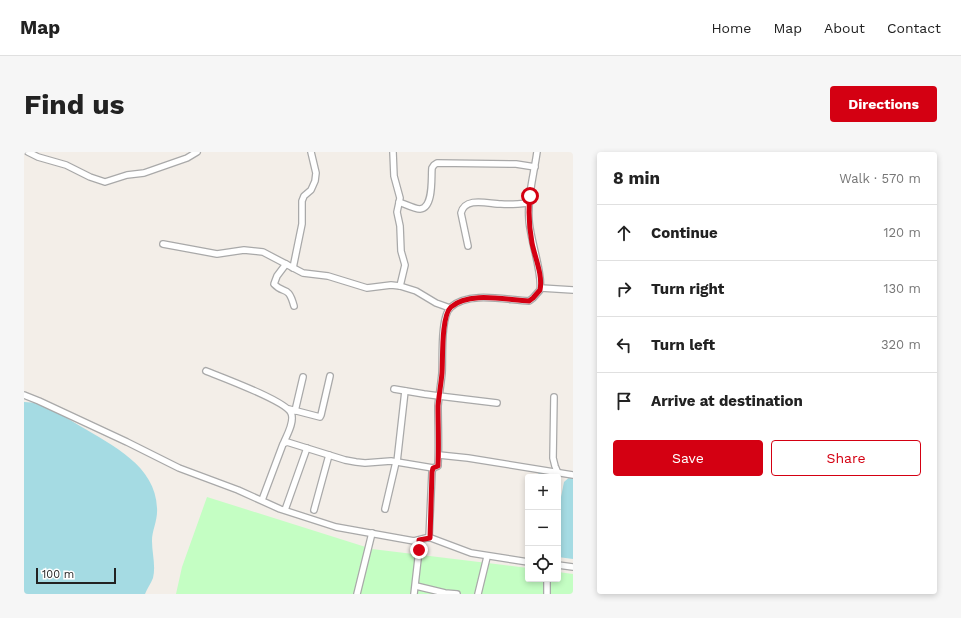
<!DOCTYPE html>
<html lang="en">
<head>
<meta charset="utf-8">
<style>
	:root { --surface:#fff; --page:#f6f6f6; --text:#222; --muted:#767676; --line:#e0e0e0; --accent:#d40012 }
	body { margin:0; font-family:"Work Sans",sans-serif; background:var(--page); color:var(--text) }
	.controls { position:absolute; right:12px; bottom:12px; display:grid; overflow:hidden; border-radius:4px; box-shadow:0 2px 6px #0003 }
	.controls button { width:36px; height:36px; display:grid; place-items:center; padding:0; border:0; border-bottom:1px solid var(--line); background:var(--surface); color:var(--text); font:20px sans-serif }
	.scale { position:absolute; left:12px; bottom:10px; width:80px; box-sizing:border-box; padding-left:4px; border:2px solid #222; border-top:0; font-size:11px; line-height:14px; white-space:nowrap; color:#222; -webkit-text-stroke:3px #fff; paint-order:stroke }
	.stop { position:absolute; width:12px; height:12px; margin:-9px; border:3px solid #d40012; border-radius:50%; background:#fff }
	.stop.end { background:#d40012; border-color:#fff; box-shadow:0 1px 4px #0008 }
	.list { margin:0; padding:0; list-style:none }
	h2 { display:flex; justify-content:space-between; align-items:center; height:52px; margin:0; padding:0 16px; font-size:17px }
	h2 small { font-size:13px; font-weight:400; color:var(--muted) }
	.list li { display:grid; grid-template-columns:26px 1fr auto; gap:12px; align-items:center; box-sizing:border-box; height:56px; padding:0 16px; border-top:1px solid var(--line) }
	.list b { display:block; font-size:15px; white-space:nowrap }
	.list em { font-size:13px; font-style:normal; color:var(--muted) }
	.actions { display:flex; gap:8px; padding:12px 16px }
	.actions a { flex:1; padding:9px 0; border:1px solid var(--accent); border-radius:4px; text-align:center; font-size:14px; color:var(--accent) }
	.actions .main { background:var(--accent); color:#fff }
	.icon { flex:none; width:22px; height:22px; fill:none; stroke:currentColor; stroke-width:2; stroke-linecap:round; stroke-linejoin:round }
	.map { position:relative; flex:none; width:549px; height:442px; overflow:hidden; border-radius:4px }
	header { display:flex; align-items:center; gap:24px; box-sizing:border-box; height:56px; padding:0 20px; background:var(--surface); border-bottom:1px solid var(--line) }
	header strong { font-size:19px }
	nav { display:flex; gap:22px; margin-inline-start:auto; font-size:14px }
	.intro { display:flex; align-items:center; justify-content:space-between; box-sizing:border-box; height:96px; padding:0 24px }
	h1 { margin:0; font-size:28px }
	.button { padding:10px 18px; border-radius:4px; background:var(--accent); color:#fff; font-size:14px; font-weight:700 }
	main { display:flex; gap:24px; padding:0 24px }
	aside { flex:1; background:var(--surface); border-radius:4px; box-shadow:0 2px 6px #0003 }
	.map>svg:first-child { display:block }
	.park { fill:#c4fec3 }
	.water { fill:#a5dbe3 }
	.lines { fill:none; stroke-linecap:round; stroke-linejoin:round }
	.minor-casing { stroke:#a9a9a9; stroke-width:8 }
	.minor { stroke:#fff; stroke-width:5.5 }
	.route { stroke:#d40012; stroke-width:5 }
</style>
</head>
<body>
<header>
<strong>Map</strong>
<nav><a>Home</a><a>Map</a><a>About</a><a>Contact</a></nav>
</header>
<div class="intro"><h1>Find us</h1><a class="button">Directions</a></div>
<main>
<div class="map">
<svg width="549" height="442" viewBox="0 0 549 442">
	<rect width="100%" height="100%" fill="#f3eee8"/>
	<!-- park -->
	<path class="park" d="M183 345 348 397 504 416V427H534V420L549 422V442H152L158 415Z"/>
	<!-- water -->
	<g class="water">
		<path d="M0 250C20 250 39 264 56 274 88 293 132 314 133 356 134 368 128 378 128 389 128 401 132 414 129 426 127 431 123 437 121 442H0Z"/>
		<path d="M515 320 530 321 534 325H513Z"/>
		<path d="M549 322V407L534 405V360L540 330Z"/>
	</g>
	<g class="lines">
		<!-- minor casing -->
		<g class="minor-casing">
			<g id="minor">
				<path d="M4 0 14 5 42 13 66 25 81 30 103 23 120 21 163 6 173 0"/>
				<path d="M369 0 370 24 376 46 373 60 376 74 377 99 381 113 376 134"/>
				<path d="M375 50C381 52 390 57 396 57 410 56 407 25 408 16L410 13 413 11 492 12 511 15"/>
				<path d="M139 92 193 102 220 98 239 100 279 121 304 124 343 136 367 133 376 134 392 139 412 151 426 156"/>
				<path d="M444 94 437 61C441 44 465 52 477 52 486 53 496 52 505 51"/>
				<path d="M262 112 253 124 250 132C260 143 264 132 270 154"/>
				<path d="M269 116 278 72V49L280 44 287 38 291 29 292 21 287 0"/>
				<path d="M517 136 549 138"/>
				<path d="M182 219C197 225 262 249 267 261 271 269 263 283 260 290"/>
				<path d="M370 237 400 242 415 244"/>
				<path d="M0 243 15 249 103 290 155 316 214 338 256 357 312 375 390 389 402 386H407L447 401 504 410"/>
				<path d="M415 244 473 251"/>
				<path d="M530 245 529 306 531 314 534 321"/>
				<path d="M265 257 296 265 297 263 306 224"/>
				<path d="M271 259 279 225"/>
				<path d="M415 303 444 306 549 323"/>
				<path d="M373 310 381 239"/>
				<path d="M238 348 259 292 263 290 321 308 332 310 341 311 367 309 409 316"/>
				<path d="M361 357 372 310"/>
				<path d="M261 358 283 296"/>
				<path d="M290 358 305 303"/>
				<path d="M405 386 408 320 409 316 414 314V312C415 293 414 273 414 254 415 243 417 232 418 221 419 207 416 164 427 155 445 139 482 148 505 149L509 146 516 138C519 122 506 87 505 68 503 46 510 22 513 0"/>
				<path d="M534 413 549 415"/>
				<path d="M392 434 421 441 433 442"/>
				<path d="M333 442 348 381"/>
				<path d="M390 442 395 398V388"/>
				<path d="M454 442 463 405"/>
				<path d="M523 442V427"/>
			</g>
		</g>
		<!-- minor -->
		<use href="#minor" class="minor"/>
	</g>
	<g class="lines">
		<!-- route -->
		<path class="route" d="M395 398V388L406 386 408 320 409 316 414 314V312C415 293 414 273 414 254 415 243 417 232 418 221 419 207 417 164 427 155 445 139 482 148 505 149L509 146 516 138C519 123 511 106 508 91 505 75 504 61 506 44"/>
	</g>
</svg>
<div class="controls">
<button>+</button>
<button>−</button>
<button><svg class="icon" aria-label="locate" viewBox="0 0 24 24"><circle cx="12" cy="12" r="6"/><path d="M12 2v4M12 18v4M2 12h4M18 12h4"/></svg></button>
</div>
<div class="scale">100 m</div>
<div class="stop" style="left:506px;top:44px"></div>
<div class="stop end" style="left:395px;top:398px"></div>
</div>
<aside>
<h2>8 min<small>Walk · 570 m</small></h2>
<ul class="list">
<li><svg class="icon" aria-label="ahead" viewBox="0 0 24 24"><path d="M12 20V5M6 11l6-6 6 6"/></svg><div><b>Continue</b></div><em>120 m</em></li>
<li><svg class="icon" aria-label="right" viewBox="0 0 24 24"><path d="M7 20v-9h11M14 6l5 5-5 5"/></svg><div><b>Turn right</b></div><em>130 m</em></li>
<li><svg class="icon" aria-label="left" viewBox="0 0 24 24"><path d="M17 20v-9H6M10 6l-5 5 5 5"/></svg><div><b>Turn left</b></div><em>320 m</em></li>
<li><svg class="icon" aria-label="arrive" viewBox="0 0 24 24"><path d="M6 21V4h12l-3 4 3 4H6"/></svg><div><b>Arrive at destination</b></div></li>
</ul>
<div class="actions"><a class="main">Save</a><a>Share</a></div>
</aside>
</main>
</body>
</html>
